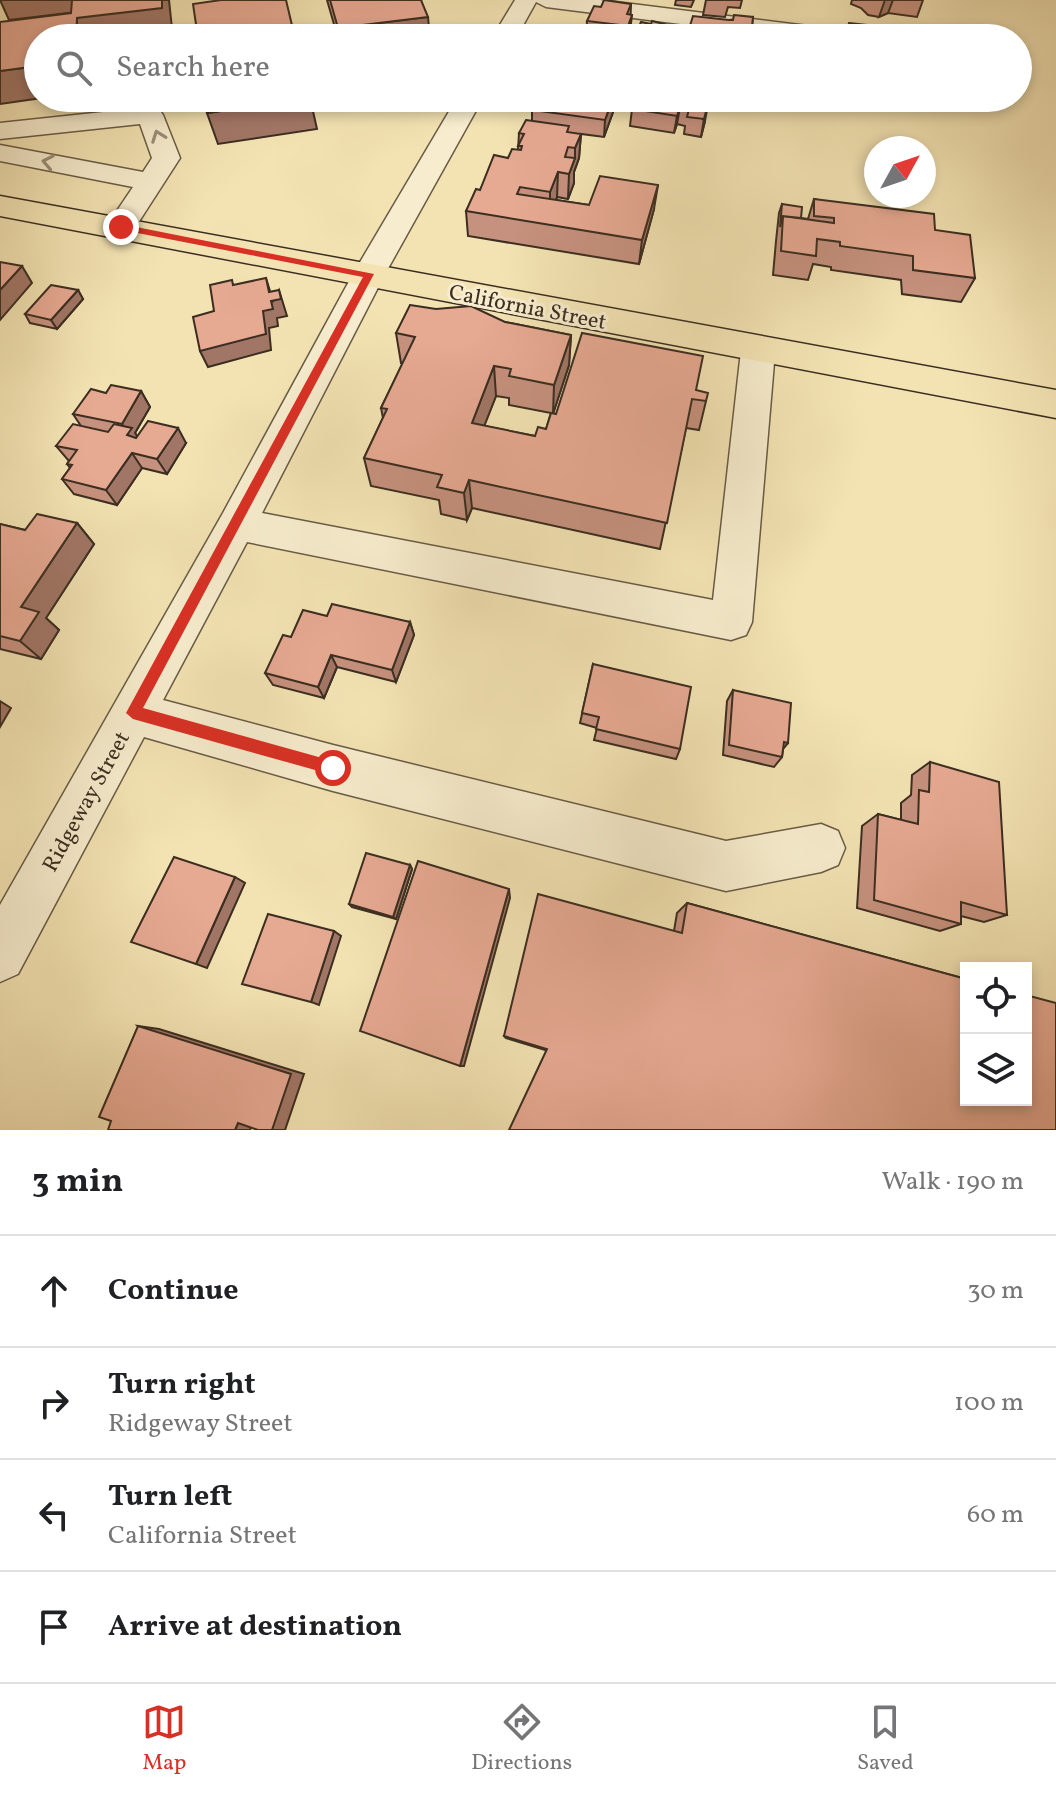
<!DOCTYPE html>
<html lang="en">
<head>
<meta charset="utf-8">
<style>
	:root { --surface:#fff; --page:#f2f2f2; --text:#202124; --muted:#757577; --line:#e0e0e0; --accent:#d93025 }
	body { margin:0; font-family:Vollkorn,serif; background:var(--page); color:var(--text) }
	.controls { position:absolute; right:24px; bottom:24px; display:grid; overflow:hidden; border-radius:0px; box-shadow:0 4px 12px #0003 }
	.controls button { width:72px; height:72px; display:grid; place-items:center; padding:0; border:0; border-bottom:2px solid var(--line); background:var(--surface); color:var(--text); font:40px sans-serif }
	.compass { position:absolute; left:864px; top:136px; width:72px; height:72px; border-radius:50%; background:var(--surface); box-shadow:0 4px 12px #0003; rotate:50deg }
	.stop { position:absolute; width:24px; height:24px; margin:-18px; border:6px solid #d93025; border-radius:50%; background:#fff }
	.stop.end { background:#d93025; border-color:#fff; box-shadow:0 2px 8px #0008 }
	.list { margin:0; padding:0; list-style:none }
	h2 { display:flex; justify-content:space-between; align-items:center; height:104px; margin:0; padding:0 32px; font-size:34px }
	h2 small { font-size:26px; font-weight:400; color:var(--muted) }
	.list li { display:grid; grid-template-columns:52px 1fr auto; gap:24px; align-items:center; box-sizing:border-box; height:112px; padding:0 32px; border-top:2px solid var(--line) }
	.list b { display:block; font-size:30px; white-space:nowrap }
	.list p { margin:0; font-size:26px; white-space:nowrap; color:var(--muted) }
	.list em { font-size:26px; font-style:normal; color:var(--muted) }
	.icon { flex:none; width:44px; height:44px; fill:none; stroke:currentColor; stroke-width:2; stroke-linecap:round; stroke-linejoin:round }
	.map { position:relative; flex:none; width:1056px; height:1130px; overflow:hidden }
	.search { position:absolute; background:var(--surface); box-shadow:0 4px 12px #0003; left:24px; right:24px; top:24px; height:88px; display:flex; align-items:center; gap:20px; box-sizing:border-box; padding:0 28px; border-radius:44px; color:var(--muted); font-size:30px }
	.sheet { height:552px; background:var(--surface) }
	nav { display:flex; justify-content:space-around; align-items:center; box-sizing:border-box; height:112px; border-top:2px solid var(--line); background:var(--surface); font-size:22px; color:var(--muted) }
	nav a { display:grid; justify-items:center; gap:4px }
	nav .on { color:var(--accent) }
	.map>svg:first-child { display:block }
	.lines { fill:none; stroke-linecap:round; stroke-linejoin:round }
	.minor-casing { stroke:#695b46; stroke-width:3 }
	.major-casing { stroke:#3b2e21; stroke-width:3 }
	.minor { fill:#f7edce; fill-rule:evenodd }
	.major { fill:#f3e3b3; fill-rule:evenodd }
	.wall { fill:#c6917e; stroke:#3b2e21; stroke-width:2; fill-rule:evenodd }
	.shaded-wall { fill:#a17666; stroke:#3b2e21; stroke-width:2 }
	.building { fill:#e6a992; stroke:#3b2e21; stroke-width:2 }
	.oneway { stroke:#998e78 }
	.route { fill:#d93025 }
	.labels { text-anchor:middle; stroke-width:6; stroke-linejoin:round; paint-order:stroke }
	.street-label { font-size:22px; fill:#3b2e21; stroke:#f7edce }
</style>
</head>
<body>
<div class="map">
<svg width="1056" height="1130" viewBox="0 0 1056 1130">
	<rect width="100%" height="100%" fill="#f3e3b3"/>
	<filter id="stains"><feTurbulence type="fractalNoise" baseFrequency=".0025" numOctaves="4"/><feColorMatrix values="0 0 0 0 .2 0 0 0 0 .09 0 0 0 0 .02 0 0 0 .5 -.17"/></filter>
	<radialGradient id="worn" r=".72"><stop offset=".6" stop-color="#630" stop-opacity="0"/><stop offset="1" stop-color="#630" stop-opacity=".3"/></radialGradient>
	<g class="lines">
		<!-- minor casing -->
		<g class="minor-casing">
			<g id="minor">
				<path d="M515 0H600L808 26 816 28 827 38H791L546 7 536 2 516 38H492Z"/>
				<path d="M457 98H483L385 274 262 513 713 600 741 351 746 343 758 339 770 343 775 351 752 622 746 635 731 640 247 542 163 700 333 745 726 841 821 824 838 831 845 848 838 865 821 872 726 891 333 791 144 737 18 974 0 982V905L223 513 353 274Z"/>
				<path d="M150 107 159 109 163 115 180 158 131 234 121 236 111 234 106 227 133 187 0 161V145L143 172 152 158 140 124 0 139V123Z"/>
			</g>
		</g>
		<!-- major casing -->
		<g class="major-casing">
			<path id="major" d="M0 196 1056 390V418L0 216Z"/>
		</g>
		<!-- minor -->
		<use href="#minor" class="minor"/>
		<!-- major -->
		<use href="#major" class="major"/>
	</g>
	<!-- wall -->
	<g class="wall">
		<path d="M327 0H421L430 38H338Z"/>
		<path d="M676 0H694L691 7 675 5Z"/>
		<path d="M706 0H742L740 8 728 7 725 17 703 15Z"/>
		<path d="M852 0H923L917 17 888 13 879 17 868 15 861 8 851 4Z"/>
		<path d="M631 4 630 32 628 38H586L587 21 601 7Z"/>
		<path d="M753 17 751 38H687L688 32 729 20Z"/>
		<path d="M537 98H677L705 121 701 137 684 134 685 126 677 124 674 133 630 126 632 109 635 103 614 100 613 112 604 137 581 134 579 158 574 172V183L568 199 557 197 556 200 589 205 654 209 639 264 468 236 466 211 480 190 508 158 518 150 519 133 532 121V110Z"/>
		<path d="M814 199 935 230 975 278 961 302 902 294 901 280 831 270V267L813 264 808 280 773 275 776 241 779 213 782 204 801 218 808 219Z"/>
		<path d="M78 290 83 299 57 329 30 323 25 314Z"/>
		<path d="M505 322 571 335 569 365 553 414H556L696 390 706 401 699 430 686 428 660 549 472 508 467 520 441 514 439 500 371 486 364 458 383 418 381 408 403 363H401L396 333ZM496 396 509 398V405L551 413 546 429 535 436 484 426Z"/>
		<path d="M141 391 150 407 135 433 137 436 186 443 167 474 142 468 117 505 74 494 62 479 70 468 67 464 69 461 56 446 81 426 73 414 106 393Z"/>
		<path d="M77 523 94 544 46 618 59 630 41 659 0 649V524L25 530Z"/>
		<path d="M327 616 410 622 414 635 396 682 337 667 324 698 273 685 265 673 291 637Z"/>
		<path d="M593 664 680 749 676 759 594 740 597 728 580 723Z"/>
		<path d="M733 690 788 743 783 749 782 757 774 767 723 755 727 701Z"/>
		<path d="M930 762 1007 915 984 922 961 916V924L940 931 857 908 862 826 878 814 901 820V803L911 795 912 775Z"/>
		<path d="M410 865 412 869 396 919 352 907 349 904Z"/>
		<path d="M687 903 966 979 545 1050 506 1038 504 1036 674 931 677 913Z"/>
	</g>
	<!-- shaded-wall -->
	<g class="shaded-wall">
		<path d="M0 0H80L85 11 9 20Z"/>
		<path d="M162 0H169L173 38H76L77 18Z"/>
		<path d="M885 0H893L888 13 879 17Z"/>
		<path d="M632 15 630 32 628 38H626L628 26Z"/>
		<path d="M428 17 430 38H339L338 28Z"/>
		<path d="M38 66V98H42L0 104V71Z"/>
		<path d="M310 98 317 129 218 144 207 113Z"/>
		<path d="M613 98V112L604 137 605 120Z"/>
		<path d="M708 104 705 121 701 137 704 119Z"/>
		<path d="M680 107 677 124 674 133 677 116Z"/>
		<path d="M581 134 579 158 574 172V183L568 199 569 174 575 158V148Z"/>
		<path d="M558 172 557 197 550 217V192Z"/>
		<path d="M658 185 654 209 639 264 642 240Z"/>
		<path d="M22 266 32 283 0 320V290Z"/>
		<path d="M266 278 273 301 279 290 287 316 277 318 278 326 269 328 271 350 208 367 200 351 263 311Z"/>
		<path d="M78 290 83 299 57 329 51 320Z"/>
		<path d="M571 335 569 365 553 414 554 385Z"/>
		<path d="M494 366 496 396 474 452 472 423Z"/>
		<path d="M141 391 150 407 135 433 142 443 127 435 128 434 122 424Z"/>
		<path d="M178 428 186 443 167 474 157 459Z"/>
		<path d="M132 453 142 468 117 505 106 490Z"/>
		<path d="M469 480 472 508 467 520 464 493Z"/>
		<path d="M77 523 94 544 46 618 59 630 41 659 20 641 21 607Z"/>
		<path d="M410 622 414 635 396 682 392 670Z"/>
		<path d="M331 655 337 667 324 698 318 687Z"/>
		<path d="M0 701 11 708 0 727Z"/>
		<path d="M410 865 412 869 396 919 393 917Z"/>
		<path d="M235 877 245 883 207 968 196 964Z"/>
		<path d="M509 889 510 898 464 1066H460Z"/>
		<path d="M334 931 341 936 319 1005 311 1002Z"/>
		<path d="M138 1026 159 1029 304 1074 285 1130H272Z"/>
		<path d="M253 1121 250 1130H235L238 1123Z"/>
	</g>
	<!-- building -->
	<g class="building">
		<path d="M72 0H162V8L77 18 76 38H38V66L0 71V22L71 13Z"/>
		<path d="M221 0H286L295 38H198L193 4Z"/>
		<path d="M330 0H421L428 17 338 28Z"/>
		<path d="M604 0 631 4 627 14 632 15 628 26 587 21 594 6 601 7Z"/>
		<path d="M734 15 753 17 751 36 746 35 745 38H733L734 34 723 33 722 36 710 37 688 32 693 16 729 20H733Z"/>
		<path d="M652 21 676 27 672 38H641L643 35 636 34 641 22 651 24Z"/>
		<path d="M849 23 903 29V38H845Z"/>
		<path d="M788 34 823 38H787Z"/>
		<path d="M205 98H310L207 113Z"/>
		<path d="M537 98H613L605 120 532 110Z"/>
		<path d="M636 98H677L708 104 704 119 687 117 689 109 680 107 677 116 632 109Z"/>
		<path d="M526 120 569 126 567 132 581 134 575 148 568 147 565 157 575 158 569 174 558 172 550 192 520 187 517 194 589 205 600 176 658 185 642 240 466 211 476 189 480 190 494 155 508 158 512 149 521 150 522 146H518L524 134 519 133Z"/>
		<path d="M814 199 934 214 935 230 970 235 975 278 913 270V256L840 246V242L817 239 816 256 781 251 783 216 834 223V218L814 216Z"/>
		<path d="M782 204 802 207 801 218 783 216 780 227Z"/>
		<path d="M0 262 22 266 0 290Z"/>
		<path d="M266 278 269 292 279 290 281 299 271 301 273 309 263 311 266 334 200 351 193 317 214 311 210 285 232 280 233 285Z"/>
		<path d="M51 285 78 290 51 320 25 314Z"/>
		<path d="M410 305 436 309 471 306 505 322 571 335 554 385 509 376 511 369 494 366 472 423 535 436 538 427 546 429 551 413 556 414 582 333 703 356 696 390 708 393 706 401 692 399 667 523 469 480 464 493 437 487 442 475 364 458 387 409 381 408 415 337 396 333Z"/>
		<path d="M111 385 141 391 122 424 73 414 91 389 106 393Z"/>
		<path d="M148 421 178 428 157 459 132 453 106 490 62 479 72 465 67 464 77 450 56 446 73 424 108 432 114 424 132 428 127 435 136 438Z"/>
		<path d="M37 514 77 523 21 607 39 612 20 641 0 636V524L25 530Z"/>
		<path d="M332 604 410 622 392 670 331 655 318 687 265 673 283 635 291 637 303 610 327 616Z"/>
		<path d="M593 664 691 687 680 749 596 729 599 717 582 713Z"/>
		<path d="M733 690 791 703 788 743 784 742 782 757 729 745Z"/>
		<path d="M930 762 999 782 1007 915 961 902V924L874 900 878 814 918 824 919 790 929 792Z"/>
		<path d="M366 853 410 865 393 917 349 904Z"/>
		<path d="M174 857 235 877 196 964 131 942Z"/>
		<path d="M418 861 509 889 460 1066 360 1031Z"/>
		<path d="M538 894 682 933 687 903 966 979V1100H1026V995L1056 1003V1130H509L547 1049 504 1036Z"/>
		<path d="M268 914 334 931 311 1002 242 984Z"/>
		<path d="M138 1026 291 1074 272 1130H258L238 1123 235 1130H108L111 1121 99 1117Z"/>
	</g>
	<!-- one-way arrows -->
	<defs><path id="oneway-chevron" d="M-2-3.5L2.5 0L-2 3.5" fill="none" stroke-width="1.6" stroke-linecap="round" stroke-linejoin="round" transform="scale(2)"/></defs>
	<g class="oneway">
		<use href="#oneway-chevron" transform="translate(158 136) rotate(-110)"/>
		<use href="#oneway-chevron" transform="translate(48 162) rotate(-169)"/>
	</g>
	<!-- route -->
	<path class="route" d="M121 224 374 274 143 708 333 761 341 768 333 775 133 719 126 713 363 277 117 229Z"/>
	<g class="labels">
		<!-- street labels -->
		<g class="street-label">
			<text transform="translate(528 306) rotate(11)" y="8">California Street</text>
			<text transform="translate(85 801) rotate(-61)" y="8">Ridgeway Street</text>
		</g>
	</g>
	<rect width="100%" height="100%" filter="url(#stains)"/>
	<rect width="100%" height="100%" fill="url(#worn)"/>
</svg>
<div class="controls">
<button><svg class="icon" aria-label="locate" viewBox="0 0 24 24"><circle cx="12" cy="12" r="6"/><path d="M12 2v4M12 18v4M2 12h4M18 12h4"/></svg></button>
<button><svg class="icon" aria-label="layers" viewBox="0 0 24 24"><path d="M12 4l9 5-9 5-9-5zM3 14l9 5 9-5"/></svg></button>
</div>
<svg class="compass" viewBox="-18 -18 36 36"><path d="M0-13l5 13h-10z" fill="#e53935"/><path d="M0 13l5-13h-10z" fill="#757577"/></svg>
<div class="stop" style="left:333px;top:768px"></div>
<div class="stop end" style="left:121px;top:227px"></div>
<div class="search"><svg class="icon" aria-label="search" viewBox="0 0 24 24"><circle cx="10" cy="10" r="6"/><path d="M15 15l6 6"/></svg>Search here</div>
</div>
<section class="sheet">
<h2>3 min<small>Walk · 190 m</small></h2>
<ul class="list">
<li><svg class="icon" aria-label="ahead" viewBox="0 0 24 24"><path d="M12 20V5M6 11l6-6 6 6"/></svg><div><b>Continue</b></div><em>30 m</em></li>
<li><svg class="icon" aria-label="right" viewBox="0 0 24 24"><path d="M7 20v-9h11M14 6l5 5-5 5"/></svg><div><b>Turn right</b><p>Ridgeway Street</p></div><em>100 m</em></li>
<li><svg class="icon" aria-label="left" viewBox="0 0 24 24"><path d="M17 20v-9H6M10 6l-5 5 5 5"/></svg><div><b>Turn left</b><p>California Street</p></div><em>60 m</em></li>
<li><svg class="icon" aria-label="arrive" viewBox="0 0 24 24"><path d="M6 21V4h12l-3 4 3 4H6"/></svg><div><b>Arrive at destination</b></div></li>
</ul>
</section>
<nav>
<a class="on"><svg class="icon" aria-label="map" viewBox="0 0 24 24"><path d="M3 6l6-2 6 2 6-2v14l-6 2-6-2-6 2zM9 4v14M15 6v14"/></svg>Map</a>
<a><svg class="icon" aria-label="directions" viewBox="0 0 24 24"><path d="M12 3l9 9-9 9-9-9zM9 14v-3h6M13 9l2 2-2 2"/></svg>Directions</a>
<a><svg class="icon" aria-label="saved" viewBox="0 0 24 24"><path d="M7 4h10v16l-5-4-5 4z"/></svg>Saved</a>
</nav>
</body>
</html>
